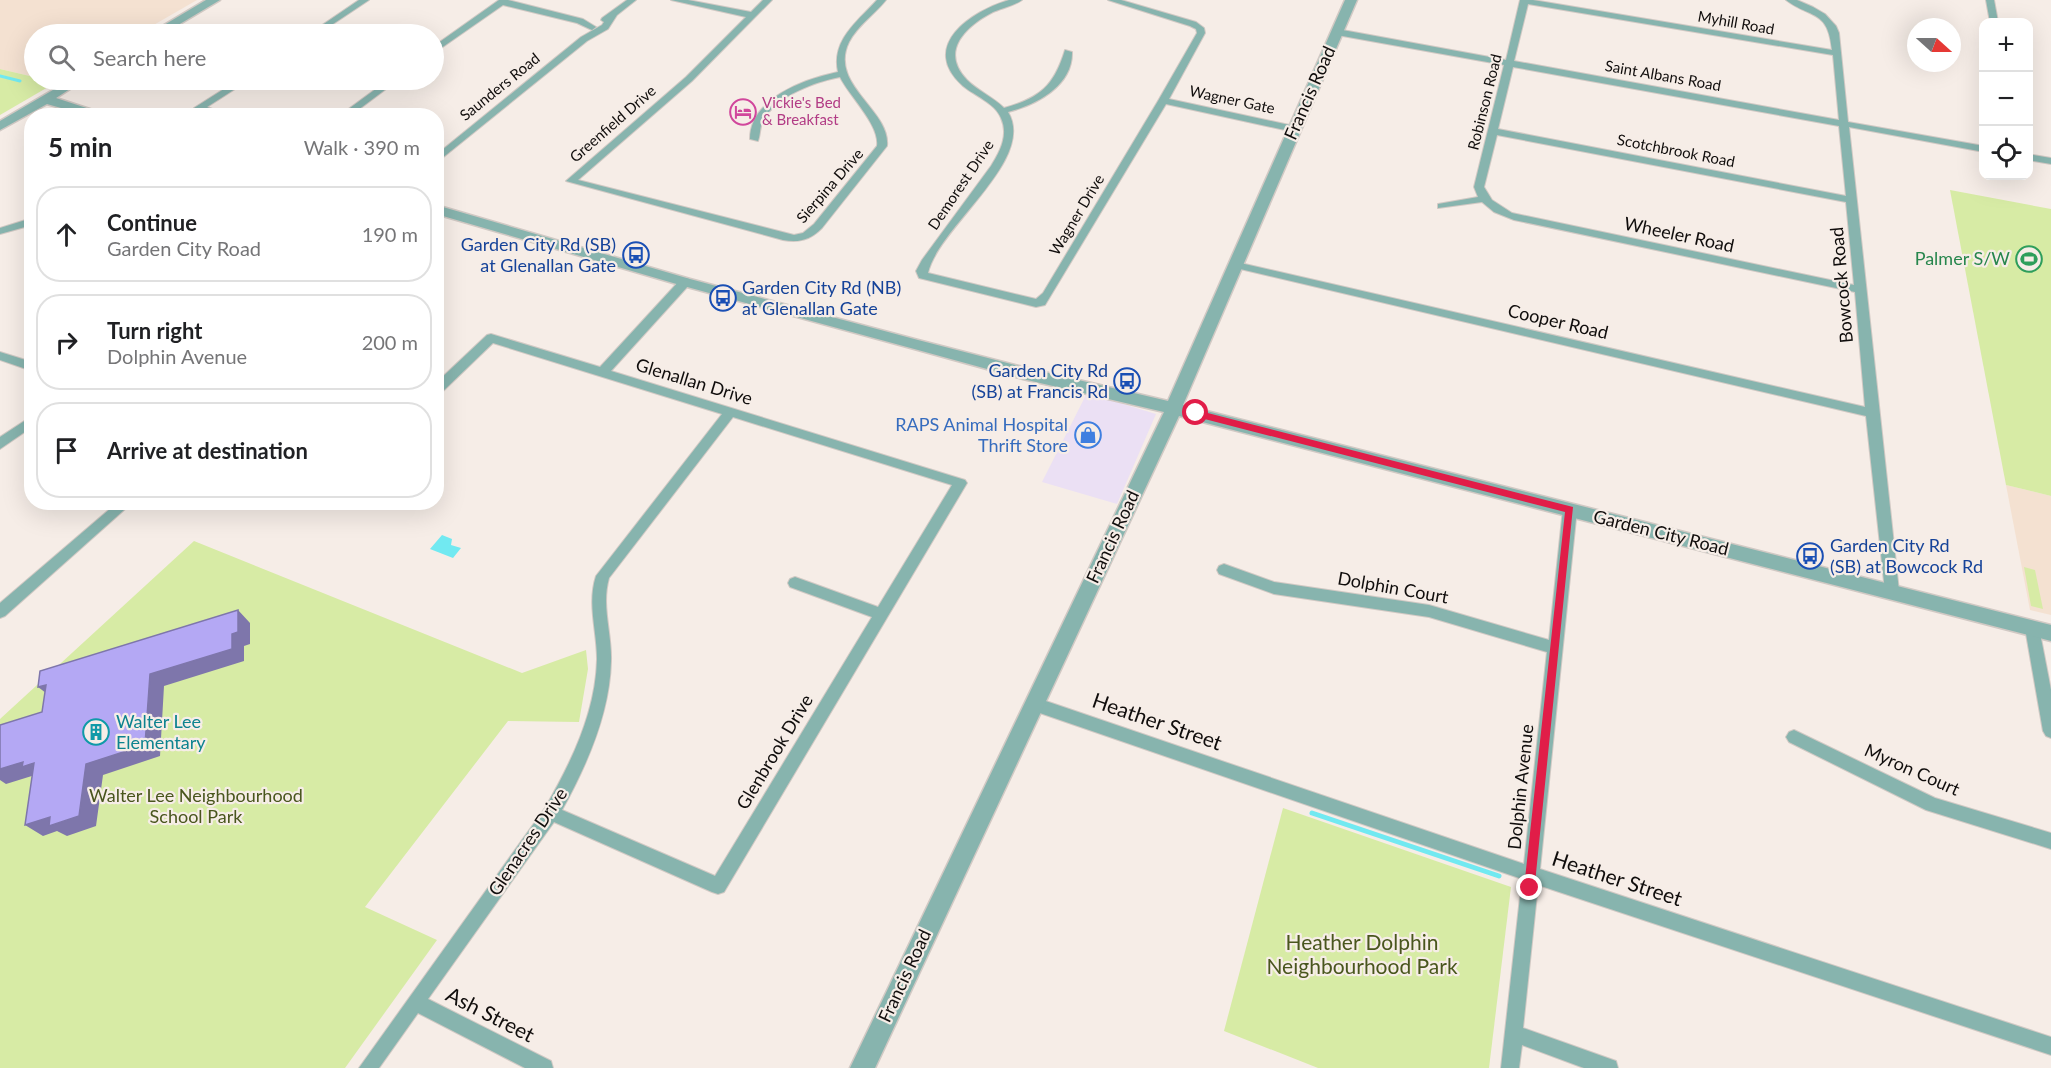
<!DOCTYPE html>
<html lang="en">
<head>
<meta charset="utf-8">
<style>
	:root { --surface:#fff; --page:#f2f2f2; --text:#202124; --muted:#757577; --line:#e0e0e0 }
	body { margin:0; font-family:Lato,sans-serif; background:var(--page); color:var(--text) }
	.controls { position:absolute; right:18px; top:18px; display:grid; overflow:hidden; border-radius:12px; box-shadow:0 6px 24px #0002 }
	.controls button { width:54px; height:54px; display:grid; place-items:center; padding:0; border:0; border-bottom:2px solid var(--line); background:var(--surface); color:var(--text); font:30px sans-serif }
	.compass { position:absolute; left:1907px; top:18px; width:54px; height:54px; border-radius:50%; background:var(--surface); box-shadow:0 6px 24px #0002; rotate:111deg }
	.stop { position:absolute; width:18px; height:18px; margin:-14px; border:4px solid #e11d48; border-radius:50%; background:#fff }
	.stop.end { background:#e11d48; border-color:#fff; box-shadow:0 2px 6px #0008 }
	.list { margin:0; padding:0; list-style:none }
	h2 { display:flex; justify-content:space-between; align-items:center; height:78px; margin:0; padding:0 24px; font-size:26px }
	h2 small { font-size:20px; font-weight:400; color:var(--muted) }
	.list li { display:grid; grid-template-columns:39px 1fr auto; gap:18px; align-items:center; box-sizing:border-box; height:96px; margin:0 12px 12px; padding:0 12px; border:2px solid var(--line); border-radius:24px }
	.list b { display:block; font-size:22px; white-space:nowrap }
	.list p { margin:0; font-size:20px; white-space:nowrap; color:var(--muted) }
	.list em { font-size:20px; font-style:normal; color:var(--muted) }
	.icon { flex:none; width:33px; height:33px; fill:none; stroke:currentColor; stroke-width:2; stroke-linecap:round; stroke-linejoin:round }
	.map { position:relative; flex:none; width:2051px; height:1068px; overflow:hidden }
	.search { position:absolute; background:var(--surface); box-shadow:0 6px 24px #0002; left:24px; top:24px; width:420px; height:66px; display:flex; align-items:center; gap:15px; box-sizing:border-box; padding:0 21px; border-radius:33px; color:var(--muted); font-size:22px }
	.panel { position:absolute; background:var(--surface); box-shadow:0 6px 24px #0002; left:24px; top:108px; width:420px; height:402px; border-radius:24px }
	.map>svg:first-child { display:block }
	.commercial { fill:#ebe0f4 }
	.education { fill:#f4e1d1 }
	.green { fill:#d7eba5 }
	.water { fill:#71e9f1 }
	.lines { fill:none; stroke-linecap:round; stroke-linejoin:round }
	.stream-far1 { stroke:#71e9f1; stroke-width:3 }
	.stream { stroke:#71e9f1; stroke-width:5 }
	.minor-casing { stroke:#d1c9c4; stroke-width:2 }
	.tertiary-casing { stroke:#d1c9c4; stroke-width:3 }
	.minor { fill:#87b4ae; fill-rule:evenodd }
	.tertiary { fill:#87b4ae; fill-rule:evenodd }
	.shaded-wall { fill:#7e76ab }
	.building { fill:#b4a8f4; stroke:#7e76ab; stroke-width:1.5 }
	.route { fill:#e11d48 }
	.labels { text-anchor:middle; stroke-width:4.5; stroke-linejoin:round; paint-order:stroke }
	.far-street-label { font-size:15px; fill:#100d0c; stroke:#f6ede7 }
	.far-hotel-label { font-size:15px; fill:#b23c85; stroke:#f6ede7; text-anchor:start }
	.street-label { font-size:18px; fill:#100d0c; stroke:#f6ede7 }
	.transit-label { font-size:18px; fill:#164399; stroke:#f6ede7; text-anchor:end }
	.leisure-label { font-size:18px; fill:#27864d; stroke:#f6ede7; text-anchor:end }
	.shop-label { font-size:18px; fill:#366cbe; stroke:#f6ede7; text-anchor:end }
	.culture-label { font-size:18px; fill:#0d838f; stroke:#f6ede7; text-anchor:start }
	.park-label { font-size:18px; fill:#49561d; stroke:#f6ede7 }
	.near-street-label { font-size:21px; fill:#100d0c; stroke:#f6ede7 }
	.near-park-label { font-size:21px; fill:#49561d; stroke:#f6ede7 }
</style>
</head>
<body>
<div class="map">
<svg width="2051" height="1068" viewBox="0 0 2051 1068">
	<rect width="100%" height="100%" fill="#f6ede7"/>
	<!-- commercial -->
	<path class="commercial" d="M1087 393 1156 414 1117 504 1042 482Z"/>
	<!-- education -->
	<g class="education">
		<path d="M0 0H197L138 34H34V77L0 69Z"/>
		<path d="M2006 485 2051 496V615L2030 610Z"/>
	</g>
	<!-- green -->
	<g class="green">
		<path d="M0 69 34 77V80L55 83 0 115Z"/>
		<path d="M1950 190 2051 209V496L2006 485Z"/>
		<path d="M194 541 522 673 586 650 588 669 579 722 508 721 365 907 437 940 345 1068H0V719Z"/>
		<path d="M2024 567 2035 570 2043 609 2031 606Z"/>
		<path d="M1283 808 1511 887 1489 1068H1318L1224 1031Z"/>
	</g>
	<!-- water -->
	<path class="water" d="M442 535 452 539 451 545 461 548 453 558 430 549Z"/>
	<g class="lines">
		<!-- stream-far1 -->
		<path class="stream-far1" d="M0 76 20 81"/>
		<!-- stream -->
		<path class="stream" d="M1312 813 1499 876"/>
		<!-- minor casing -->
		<g class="minor-casing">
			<g id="minor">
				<path d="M359 0H369L318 34H309Z"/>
				<path d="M499 0H508L583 19 596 27 592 30 577 23 503 5 434 53V46Z"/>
				<path d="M627 0H636L617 15 608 29 587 41 436 163V155L581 37 602 25 604 22 601 20 602 18Z"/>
				<path d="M671 0H688L751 12 763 0H772L692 81 578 180 794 235 803 233 814 224 877 146C880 125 850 97 840 77 815 82 778 95 764 119 759 127 761 133 758 141L750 139C750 98 805 79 838 72 831 40 858 21 877 0H886C875 14 857 26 849 42 828 85 891 110 887 146L822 228C810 240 799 243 783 240L566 181 686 77 746 17Z"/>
				<path d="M1009 0H1022C1014 6 1002 8 993 12 966 26 939 51 967 80 978 91 993 97 1004 108 1040 98 1054 86 1065 50L1072 52C1073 86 1036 105 1008 112 1037 160 938 227 928 273L1036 299 1043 293 1158 101 1197 33 1196 29 1190 26 1108 0H1121L1196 22 1204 28 1205 33 1169 99 1294 126 1299 129 1294 132 1166 104 1045 305 1036 307 919 278 916 271 922 260 991 166C1000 152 1009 135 1001 118 995 103 975 96 963 86 918 46 972 11 1009 0Z"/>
				<path d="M1520 0H1533L1832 50C1828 9 1811 19 1786 0H1797L1813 7 1825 14 1836 26 1839 33 1848 122 1984 146V152L1849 127 1899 591 1897 595H1887L1885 591 1866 416 1236 268 1231 265 1236 262 1865 407 1855 292 1514 220 1494 212 1482 202 1438 208V204L1478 197 1474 187 1504 65 1337 35 1333 32 1337 29 1506 60ZM1528 4 1833 55 1839 120 1514 61ZM1513 67 1839 126 1846 196 1498 129ZM1497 135 1846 202 1854 285 1512 213 1492 200 1484 187Z"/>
				<path d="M1986 0H1994L1998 22H1990Z"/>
				<path d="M238 80H249L207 107 231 116H215L194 108Z"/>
				<path d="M388 80H398L350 116H339Z"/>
				<path d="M2028 154 2051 158V164L2028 160Z"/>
				<path d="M32 218V225L0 234V228Z"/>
				<path d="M685 278 689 279V285L611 371 965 480 967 483 724 892 718 894 712 892 554 822 428 999 551 1061 553 1068H525L418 1013 379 1068H359L545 808C571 763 596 712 597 659 597 631 587 604 596 576L722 414 493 343 440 394 436 395V383L487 335 491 334 600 367 681 279ZM733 417 952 485 878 607 795 577 790 579 788 583 790 587 872 617 715 876 562 810C587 765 610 713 611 661 612 633 601 606 609 578Z"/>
				<path d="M0 352 32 362V371L0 360Z"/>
				<path d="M32 416V427L0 449V437Z"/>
				<path d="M118 502H133L5 616 0 618V603Z"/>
				<path d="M1570 504 1577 509 1540 869 2051 1037V1055L1538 885 1523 1028 1616 1061 1618 1068H1584L1522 1045 1519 1068H1501L1522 879 1034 711 1029 709 1026 704 1029 699 1034 697 1524 864 1547 652 1429 617 1274 594 1219 574 1217 570 1219 566 1224 564 1274 582 1429 605 1549 640 1563 509Z"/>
				<path d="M2032 622 2037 624 2039 628 2051 690V738L2046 736 2043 731 2025 628 2027 624Z"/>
				<path d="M1794 730 1935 798 2051 833V849L1926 810 1789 742 1786 737 1789 732Z"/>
			</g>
		</g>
		<!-- tertiary casing -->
		<g class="tertiary-casing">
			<g id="tertiary">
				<path d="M206 0H220L163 34H149Z"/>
				<path d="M1345 0H1357L1183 405 2051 625V641L1179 416 875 1068H850L1164 412 1023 379 918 350 680 285 436 214V205L690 279 918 340 1023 367 1168 401Z"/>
				<path d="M70 80H84L56 98 111 116H89L47 104 0 130V121Z"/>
			</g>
		</g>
		<!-- minor -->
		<use href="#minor" class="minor"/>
		<!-- tertiary -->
		<use href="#tertiary" class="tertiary"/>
	</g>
	<!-- shaded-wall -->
	<g class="shaded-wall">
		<path d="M238 610 250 623V644L244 646V661L164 686 160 756 103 775 96 826 67 836 57 831 43 836 25 825 86 764 150 674 232 634Z"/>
		<path d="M46 685 54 699 38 687Z"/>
		<path d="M23 762 34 763 35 775 6 784 0 780V764Z"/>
	</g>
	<!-- building -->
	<path class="building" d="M238 610V632L232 634V649L150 674 145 745 86 764 79 816 49 826 50 817 25 825 34 763 22 767 23 762 0 769V725L42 712 46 685 38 687 40 671Z"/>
	<!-- route -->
	<path class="route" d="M1196 410 1573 507 1534 893 1530 894 1524 888 1565 512 1193 416 1192 413Z"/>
	<!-- icons -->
	<defs>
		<g id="hotel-ring" transform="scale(1.35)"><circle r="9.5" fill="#f6ede7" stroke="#d1479c" stroke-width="1.5"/><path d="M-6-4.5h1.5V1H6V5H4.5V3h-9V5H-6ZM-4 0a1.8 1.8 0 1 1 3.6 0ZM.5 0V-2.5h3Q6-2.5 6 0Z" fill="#d1479c"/></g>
		<g id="bus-ring" transform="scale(1.35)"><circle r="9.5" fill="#f6ede7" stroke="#1a4fb4" stroke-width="1.5"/><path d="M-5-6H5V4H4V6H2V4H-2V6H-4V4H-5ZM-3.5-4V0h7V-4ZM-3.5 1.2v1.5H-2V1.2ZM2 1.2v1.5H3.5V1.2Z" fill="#1a4fb4"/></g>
		<g id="stadium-ring" transform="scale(1.35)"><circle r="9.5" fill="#f6ede7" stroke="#2e9e5b" stroke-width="1.5"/><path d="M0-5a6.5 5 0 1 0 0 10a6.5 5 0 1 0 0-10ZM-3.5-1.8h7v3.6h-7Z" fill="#2e9e5b"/></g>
		<g id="shop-ring" transform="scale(1.35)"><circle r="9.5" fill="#f6ede7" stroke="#3f7fe0" stroke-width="1.5"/><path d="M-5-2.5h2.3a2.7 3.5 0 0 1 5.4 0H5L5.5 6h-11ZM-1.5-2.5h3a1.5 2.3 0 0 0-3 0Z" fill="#3f7fe0"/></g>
		<g id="building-ring" transform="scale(1.35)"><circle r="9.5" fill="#f6ede7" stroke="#0f9aa8" stroke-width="1.5"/><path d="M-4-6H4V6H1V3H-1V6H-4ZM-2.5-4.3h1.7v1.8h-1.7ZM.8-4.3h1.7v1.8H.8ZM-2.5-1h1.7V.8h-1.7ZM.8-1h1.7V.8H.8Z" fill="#0f9aa8"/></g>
	</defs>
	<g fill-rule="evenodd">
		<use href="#hotel-ring" x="743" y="112"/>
		<use href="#bus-ring" x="636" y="255"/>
		<use href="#stadium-ring" x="2029" y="259"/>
		<use href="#bus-ring" x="723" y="298"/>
		<use href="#bus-ring" x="1127" y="381"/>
		<use href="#shop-ring" x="1088" y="435"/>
		<use href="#bus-ring" x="1810" y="556"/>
		<use href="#building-ring" x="96" y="732"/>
	</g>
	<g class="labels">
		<!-- far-street labels -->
		<g class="far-street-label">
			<text transform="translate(1736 23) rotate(10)" y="5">Myhill Road</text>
			<text transform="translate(1663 76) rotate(10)" y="5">Saint Albans Road</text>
			<text transform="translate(500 87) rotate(-39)" y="5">Saunders Road</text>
			<text transform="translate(1232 100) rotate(12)" y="5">Wagner Gate</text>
			<text transform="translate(1485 102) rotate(-76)" y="5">Robinson Road</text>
			<text transform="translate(613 124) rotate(-41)" y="5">Greenfield Drive</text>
			<text transform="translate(1676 151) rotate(11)" y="5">Scotchbrook Road</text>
			<text transform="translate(961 185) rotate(-56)" y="5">Demorest Drive</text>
			<text transform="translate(830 186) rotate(-49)" y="5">Sierpina Drive</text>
			<text transform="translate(1077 215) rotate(-59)" y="5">Wagner Drive</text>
		</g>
		<!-- far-hotel labels -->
		<g class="far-hotel-label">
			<text x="762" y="108">Vickie's Bed<tspan x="762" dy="17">&amp; Breakfast</tspan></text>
		</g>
		<!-- street labels -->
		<g class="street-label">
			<text transform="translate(1310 93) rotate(-66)" y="6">Francis Road</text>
			<text transform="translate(1679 235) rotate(12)" y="6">Wheeler Road</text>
			<text transform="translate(1842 285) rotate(-95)" y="6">Bowcock Road</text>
			<text transform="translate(1558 322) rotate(13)" y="6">Cooper Road</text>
			<text transform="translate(694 382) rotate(17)" y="6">Glenallan Drive</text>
			<text transform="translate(1661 533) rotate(14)" y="6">Garden City Road</text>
			<text transform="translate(1113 537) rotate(-65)" y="6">Francis Road</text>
			<text transform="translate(1393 588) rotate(10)" y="6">Dolphin Court</text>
			<text transform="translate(775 752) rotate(-59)" y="6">Glenbrook Drive</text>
			<text transform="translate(1912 770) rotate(24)" y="6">Myron Court</text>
			<text transform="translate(1521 787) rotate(-84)" y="6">Dolphin Avenue</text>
			<text transform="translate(528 842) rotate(-56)" y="6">Glenacres Drive</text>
			<text transform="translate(905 976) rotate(-65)" y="6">Francis Road</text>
		</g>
		<!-- transit labels -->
		<g class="transit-label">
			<text x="616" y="251">Garden City Rd (SB)<tspan x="616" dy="21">at Glenallan Gate</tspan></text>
			<text x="742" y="294" text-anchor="start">Garden City Rd (NB)<tspan x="742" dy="21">at Glenallan Gate</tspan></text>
			<text x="1108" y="377">Garden City Rd<tspan x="1108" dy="21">(SB) at Francis Rd</tspan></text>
			<text x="1830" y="552" text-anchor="start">Garden City Rd<tspan x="1830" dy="21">(SB) at Bowcock Rd</tspan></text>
		</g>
		<!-- leisure labels -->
		<g class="leisure-label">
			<text x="2010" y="265">Palmer S/W</text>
		</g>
		<!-- shop labels -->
		<g class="shop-label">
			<text x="1068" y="431">RAPS Animal Hospital<tspan x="1068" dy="21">Thrift Store</tspan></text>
		</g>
		<!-- culture labels -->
		<g class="culture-label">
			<text x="116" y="728">Walter Lee<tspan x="116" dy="21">Elementary</tspan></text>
		</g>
		<!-- park labels -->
		<g class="park-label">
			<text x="196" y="802">Walter Lee Neighbourhood<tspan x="196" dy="21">School Park</tspan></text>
		</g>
		<!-- near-street labels -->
		<g class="near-street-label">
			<text transform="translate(1157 722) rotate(19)" y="7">Heather Street</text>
			<text transform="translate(1617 879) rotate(18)" y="7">Heather Street</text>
			<text transform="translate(490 1015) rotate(27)" y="7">Ash Street</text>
		</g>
		<!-- near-park labels -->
		<g class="near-park-label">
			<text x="1362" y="950">Heather Dolphin<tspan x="1362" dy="24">Neighbourhood Park</tspan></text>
		</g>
	</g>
</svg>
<div class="controls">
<button>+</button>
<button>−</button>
<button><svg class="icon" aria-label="locate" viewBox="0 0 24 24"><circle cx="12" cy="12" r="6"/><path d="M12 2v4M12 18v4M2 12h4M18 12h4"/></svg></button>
</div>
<svg class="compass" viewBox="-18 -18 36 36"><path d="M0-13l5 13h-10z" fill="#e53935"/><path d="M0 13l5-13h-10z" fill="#757577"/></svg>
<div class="stop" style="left:1196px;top:413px"></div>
<div class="stop end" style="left:1530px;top:888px"></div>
<div class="search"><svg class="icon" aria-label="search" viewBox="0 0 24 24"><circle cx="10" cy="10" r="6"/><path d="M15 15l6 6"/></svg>Search here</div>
<section class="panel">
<h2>5 min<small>Walk · 390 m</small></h2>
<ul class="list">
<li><svg class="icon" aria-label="ahead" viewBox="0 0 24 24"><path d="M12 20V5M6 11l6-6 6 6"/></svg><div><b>Continue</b><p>Garden City Road</p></div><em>190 m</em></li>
<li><svg class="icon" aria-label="right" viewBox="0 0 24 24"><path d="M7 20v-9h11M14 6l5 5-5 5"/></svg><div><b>Turn right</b><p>Dolphin Avenue</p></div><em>200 m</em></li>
<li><svg class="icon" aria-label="arrive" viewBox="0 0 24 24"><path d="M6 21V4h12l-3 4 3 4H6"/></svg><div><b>Arrive at destination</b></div></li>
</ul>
</section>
</div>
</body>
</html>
